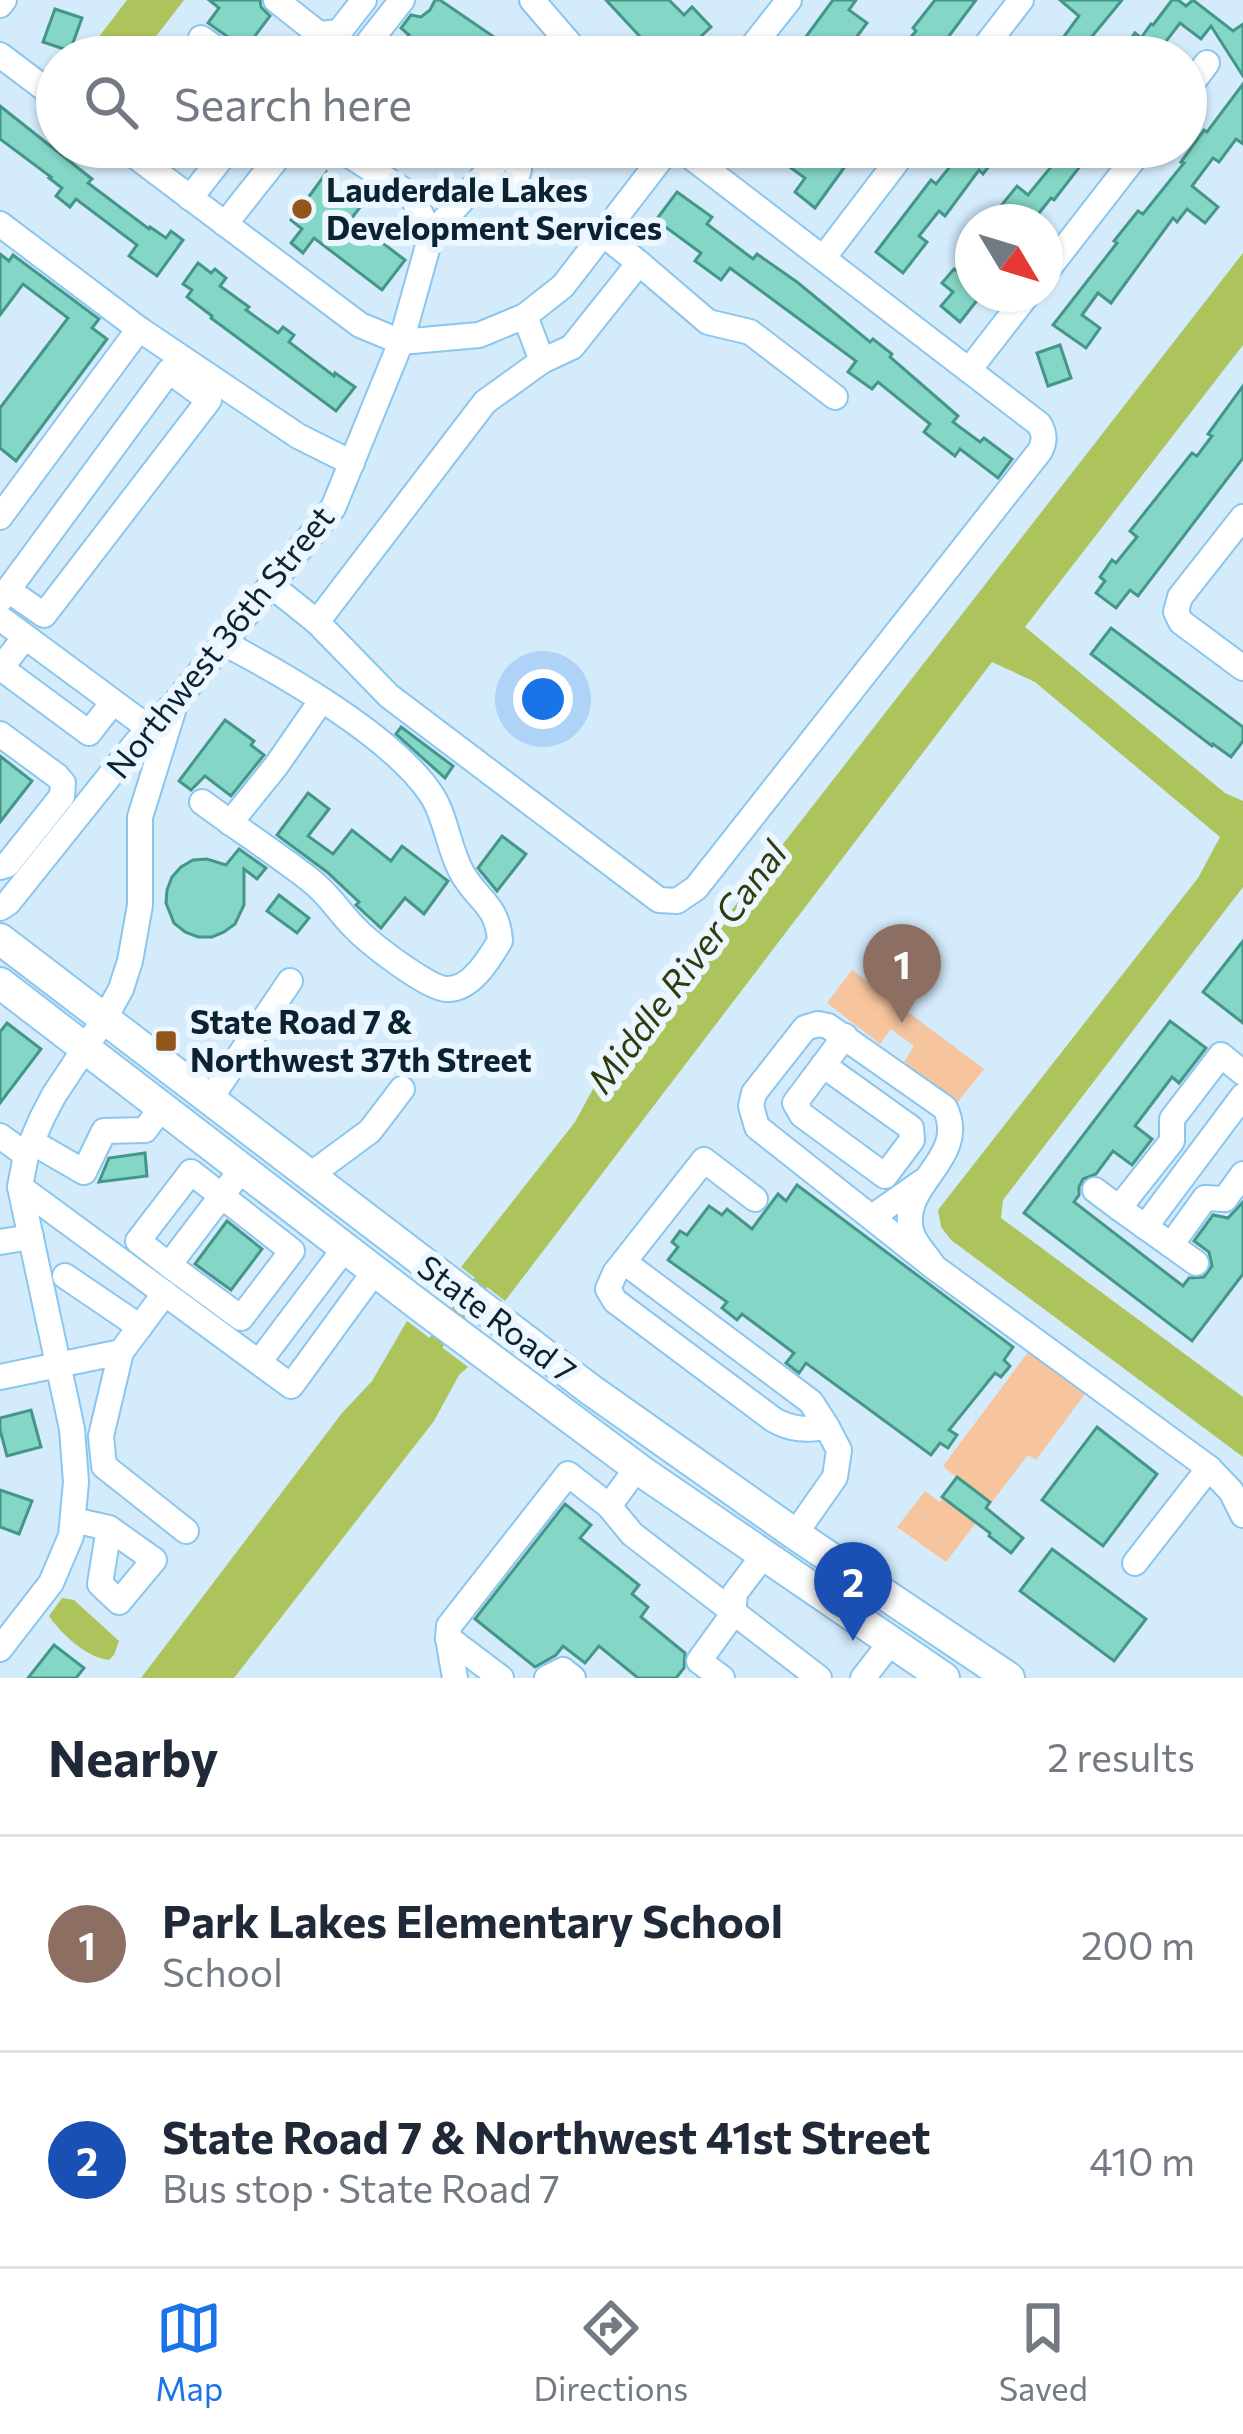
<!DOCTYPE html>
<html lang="en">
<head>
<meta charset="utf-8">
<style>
	:root { --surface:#fff; --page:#f2f2f3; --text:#1f2937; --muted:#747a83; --line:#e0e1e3; --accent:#1a73e8 }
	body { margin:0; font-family:Commissioner,sans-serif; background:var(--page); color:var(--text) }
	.compass { position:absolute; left:955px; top:204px; width:108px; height:108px; border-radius:50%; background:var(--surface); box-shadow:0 3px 9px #0004; rotate:128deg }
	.you { position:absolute; left:543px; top:699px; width:42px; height:42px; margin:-30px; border:9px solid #fff; border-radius:50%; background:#1a73e8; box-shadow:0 0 0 18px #1a73e833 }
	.badge { display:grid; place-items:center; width:78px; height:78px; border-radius:50%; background:var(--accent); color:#fff; font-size:39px; font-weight:700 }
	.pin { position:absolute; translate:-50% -99px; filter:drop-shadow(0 3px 6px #0008) }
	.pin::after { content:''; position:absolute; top:63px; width:42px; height:36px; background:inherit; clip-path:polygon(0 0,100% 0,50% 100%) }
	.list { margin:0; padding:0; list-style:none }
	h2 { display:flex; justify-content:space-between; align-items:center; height:156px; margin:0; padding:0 48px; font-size:51px }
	h2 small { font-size:39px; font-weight:400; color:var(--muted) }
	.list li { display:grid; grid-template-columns:78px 1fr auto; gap:36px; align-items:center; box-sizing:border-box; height:216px; padding:0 48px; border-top:3px solid var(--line) }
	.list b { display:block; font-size:45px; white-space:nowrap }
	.list p { margin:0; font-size:39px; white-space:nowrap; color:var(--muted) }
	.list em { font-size:39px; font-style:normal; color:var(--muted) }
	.icon { flex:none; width:66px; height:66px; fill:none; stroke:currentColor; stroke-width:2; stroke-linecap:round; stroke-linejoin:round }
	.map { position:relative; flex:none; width:1243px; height:1678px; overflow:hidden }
	.search { position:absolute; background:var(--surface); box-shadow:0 3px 9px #0004; left:36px; right:36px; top:36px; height:132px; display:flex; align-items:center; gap:30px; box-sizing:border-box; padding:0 42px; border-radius:66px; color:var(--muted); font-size:45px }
	.sheet { height:588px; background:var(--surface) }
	nav { display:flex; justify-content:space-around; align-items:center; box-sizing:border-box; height:168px; border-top:3px solid var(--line); background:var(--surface); font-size:33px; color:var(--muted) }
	nav a { display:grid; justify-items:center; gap:6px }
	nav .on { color:var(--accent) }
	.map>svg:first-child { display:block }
	.green { fill:#f6c59e }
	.water { fill:#adc45c }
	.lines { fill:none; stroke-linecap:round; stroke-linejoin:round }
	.canal { stroke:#adc45c; stroke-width:16 }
	.building { fill:#84d6c6; stroke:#449788; stroke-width:3 }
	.minor-casing { stroke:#8bc6ef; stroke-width:28 }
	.major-casing { stroke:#8bc6ef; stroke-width:34 }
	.minor { stroke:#fff; stroke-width:24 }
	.major { stroke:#fff; stroke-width:30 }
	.poi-dot { fill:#935519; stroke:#ebf6ff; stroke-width:4.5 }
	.labels { text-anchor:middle; stroke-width:12; stroke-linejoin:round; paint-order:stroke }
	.poi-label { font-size:33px; font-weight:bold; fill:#0a2231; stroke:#ebf6ff; text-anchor:start }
	.street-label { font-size:33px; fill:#0a2231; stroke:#ebf6ff }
	.water-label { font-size:36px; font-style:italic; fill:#323b10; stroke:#ebf6ff }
</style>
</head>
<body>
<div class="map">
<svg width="1243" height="1678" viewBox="0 0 1243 1678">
	<rect width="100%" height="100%" fill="#d4ebfc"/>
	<!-- green -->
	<g class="green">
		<path d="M852 970 984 1069 957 1103 904 1062 914 1046 891 1029 880 1044 827 1003Z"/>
		<path d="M1029 1351 1085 1394 1036 1460 1028 1455 946 1562 897 1527 925 1491 940 1502 958 1479 943 1466Z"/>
	</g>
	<!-- water -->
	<g class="water">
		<path d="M127 0H184L140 57H95L98 38Z"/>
		<path d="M1243 253V345L1025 627 1225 793 1243 801V887L1003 1200 1001 1218 1243 1397V1457L951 1240 941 1227 938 1210 1198 878 1220 837 1035 682 992 662 505 1301 461 1267 575 1122 594 1087Z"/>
		<path d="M407 1321 468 1367 459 1375 434 1421 234 1678H141L342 1413 372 1381Z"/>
		<path d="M62 1598 74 1600 119 1641 114 1655 109 1660C87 1658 61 1634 49 1616Z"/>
	</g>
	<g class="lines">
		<!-- canal -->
		<path class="canal" d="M423 1360 494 1265"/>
	</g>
	<!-- building -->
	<g class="building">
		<path d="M209 0H260L261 7 270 16 243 52 238 44 208 23 219 8Z"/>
		<path d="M435 0H440L494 37 478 57H392L409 35 401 28 411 15 421 17 430 10Z"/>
		<path d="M606 0H669L684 15 692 7 711 27 679 57H659Z"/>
		<path d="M833 0H856L849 10 867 23 852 43 846 38 831 57H791Z"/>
		<path d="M935 0H976L940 48 935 45 924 57H894L916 31 913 28Z"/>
		<path d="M1060 0H1122L1075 57H1049L1079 16Z"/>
		<path d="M1172 0H1178L1186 6 1193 0 1233 31 1243 24V76L1211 26 1201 39 1180 23 1154 57H1117L1135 33 1141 38 1151 24 1153 25Z"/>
		<path d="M55 9 82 18 70 51 43 42Z"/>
		<path d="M1243 84V144L1236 139 1219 162 1213 158 1192 186 1218 207 1205 223 1187 209 1177 222 1173 218 1111 303 1098 293 1082 315 1100 328 1086 348 1053 325 1117 243 1114 241 1138 211 1143 214 1184 163 1181 162 1204 130 1207 132Z"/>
		<path d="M0 106 92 179 88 183 149 229 150 227 166 238 171 231 183 240 157 276 129 256 137 245 76 199 70 207 56 196 62 188 49 178 51 177 0 139Z"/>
		<path d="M807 147H859L815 208 795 192 805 178 791 168Z"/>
		<path d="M943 147H1004L983 174 979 170 945 216 939 211 919 236 927 242 903 273 876 252 931 180 936 184 957 158Z"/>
		<path d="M1075 147H1095L1054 200 1051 198 1032 222H1008L996 212 1017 186 1028 195 1064 151 1069 155Z"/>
		<path d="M326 173 329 206 346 193 361 206 351 219 405 260 382 290 314 238 303 253 291 243 302 229 291 220 296 214 295 203 305 202Z"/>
		<path d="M677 192 712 217 707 224 753 259 757 254 797 282 870 342 873 339 892 354 890 357 958 416 953 422 980 442 984 438 1012 459 998 478 960 449 955 456 924 432 930 424 878 382 872 389 848 372 856 361 730 268 721 280 695 261 701 253 656 220Z"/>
		<path d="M0 254 9 261 13 255 99 319 92 328 107 339 16 461 0 448V408L68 318 23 284 0 315Z"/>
		<path d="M973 261V294H982L960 322 941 306 953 292 942 283 954 269 963 275Z"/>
		<path d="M198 263 211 273 215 269 226 278 220 286 249 307 246 310 278 333 283 327 294 335 289 342 334 376 335 373 355 387 336 411 211 318 212 316 187 297 192 290 183 284Z"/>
		<path d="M1060 345 1071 378 1048 386 1037 353Z"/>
		<path d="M1243 386V458L1138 596 1130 590 1116 608 1096 593 1105 581 1100 577 1112 560 1116 563 1137 537 1130 531 1192 453 1197 456 1212 436 1208 434Z"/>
		<path d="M1111 628 1243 727V741L1231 757 1213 744 1212 746 1091 654Z"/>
		<path d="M225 720 254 741 251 745 264 755 231 796 205 776 191 790 179 781Z"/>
		<path d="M401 727 453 766 445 778 396 734Z"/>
		<path d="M0 756 32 781 0 822Z"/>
		<path d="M308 793 329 809 308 836 333 854 352 830 391 861 402 846 448 881 424 914 405 898 381 928 356 905 359 902 327 872 277 835Z"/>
		<path d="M502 836 526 854 497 891 478 868Z"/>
		<path d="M239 849 266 868 257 879 244 869V905L235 924 224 932 212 937H198L185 932 174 923 166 903 167 890 172 877 181 867 193 860 207 859 226 865Z"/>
		<path d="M279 895 309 918 297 933 267 911Z"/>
		<path d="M1243 941V1023L1203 992Z"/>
		<path d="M1170 1021 1206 1048 1179 1083 1172 1077 1135 1126 1152 1139 1132 1165 1113 1151 1096 1174 1083 1179 1079 1187V1195L1074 1202 1183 1286 1189 1278 1204 1277 1212 1266 1209 1252 1194 1241 1213 1215 1228 1218 1243 1202V1274L1192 1341 1024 1213Z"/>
		<path d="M7 1023 41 1049 0 1103V1032Z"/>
		<path d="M145 1153 147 1176 99 1182 109 1158Z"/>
		<path d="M797 1185 1013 1347 1004 1360 1010 1366 1001 1377 995 1373 949 1430 957 1435 948 1448 940 1443 931 1455 806 1363 799 1373 786 1363 794 1353 742 1314 737 1320 722 1308 727 1302 668 1260 678 1247 672 1242 680 1231 687 1235 709 1206 722 1215 727 1209 752 1229 778 1194 786 1201Z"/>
		<path d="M227 1221 262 1249 231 1290 195 1264Z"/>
		<path d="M31 1410 41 1447 7 1456 0 1430V1418Z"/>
		<path d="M1097 1427 1157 1474 1103 1546 1042 1500Z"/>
		<path d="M957 1477 990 1502 986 1508 1023 1538 1011 1553 989 1536 990 1533 942 1497Z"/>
		<path d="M0 1490 32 1501 19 1534 0 1527Z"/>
		<path d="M565 1504 591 1525 580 1538 639 1585 632 1594 648 1607 641 1617 685 1653 684 1668 676 1678H638L599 1646 585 1663 563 1646 556 1655 535 1667 475 1619Z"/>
		<path d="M1052 1549 1146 1619 1114 1661 1020 1591Z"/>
		<path d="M54 1645 84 1668 76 1678H28Z"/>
	</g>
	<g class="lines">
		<!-- minor casing -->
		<g class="minor-casing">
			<g id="minor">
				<path d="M276 0 319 34"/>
				<path d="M532 0 581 57"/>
				<path d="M0 5 4 0"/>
				<path d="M201 38 228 57"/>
				<path d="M0 55 57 98"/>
				<path d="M300 57 319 34 339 32 364 0"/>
				<path d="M357 57 402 0"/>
				<path d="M744 57 789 0"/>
				<path d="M977 57 1021 0"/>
				<path d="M1186 91 1207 63"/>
				<path d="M123 147 360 325 401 342 431 235 494 164 516 147"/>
				<path d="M337 147 412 196 431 235"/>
				<path d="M471 189C495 194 512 196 519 169L510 152"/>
				<path d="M190 198 230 147"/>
				<path d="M0 224 139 329 0 517"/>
				<path d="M225 224 286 147"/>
				<path d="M824 257 908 147"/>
				<path d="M639 263 708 322 750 332 835 397"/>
				<path d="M1045 273 1143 147"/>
				<path d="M139 329 298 436 352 463"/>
				<path d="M542 361 572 347 639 263 603 234"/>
				<path d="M969 370 1028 294"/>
				<path d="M1243 517 1180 597 1176 612 1181 622 1243 668"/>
				<path d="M272 586 317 622 389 696 659 900 677 901 696 888 1040 451C1045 441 1045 434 1039 424L678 147"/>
				<path d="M0 600 8 590 169 371 209 400 44 615 8 590"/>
				<path d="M0 618 150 729"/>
				<path d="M317 622 485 402 542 361 525 316"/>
				<path d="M25 637 1 668 89 733 113 702"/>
				<path d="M0 734 57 776 63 783 62 796 7 865 0 867"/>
				<path d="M202 802C237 828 274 852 309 879 330 895 337 910 354 927 368 942 428 989 447 989 471 990 489 959 500 941 498 904 476 900 461 871 448 847 446 816 431 794 393 737 285 675 224 643"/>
				<path d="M230 823 276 766 321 701"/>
				<path d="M0 908 8 903 136 743 175 703 333 508 401 342 479 335 525 316 563 286 670 147"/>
				<path d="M823 1065 911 1128 912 1140 885 1176 802 1115 795 1103 845 1036"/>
				<path d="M1243 1073 1221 1055 1172 1119V1141L1119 1208 1171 1245 1205 1198 1225 1199 1243 1174"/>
				<path d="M210 1099 290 981"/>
				<path d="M0 1136 26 1155"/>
				<path d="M32 1142 84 1172 104 1131 145 1130 162 1107"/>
				<path d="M309 1176 370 1131 402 1089"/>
				<path d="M20 1187 291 1386 375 1271"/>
				<path d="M1095 1190 1119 1208"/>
				<path d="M755 1199 704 1160 615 1273 608 1289 615 1301 774 1420C792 1430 806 1430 827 1427L839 1450 835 1477 795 1534"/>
				<path d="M872 1217 922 1182"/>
				<path d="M1145 1227 1243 1096"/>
				<path d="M0 1242 31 1237"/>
				<path d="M1171 1245 1196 1263"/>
				<path d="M624 1262 811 1402 827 1427"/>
				<path d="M169 1265 138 1241 191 1172 292 1251 241 1318 169 1265 242 1169"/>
				<path d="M934 1267C928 1257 916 1245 912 1234 896 1184 970 1160 945 1108L828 1026 818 1024 805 1028 754 1093 751 1106 757 1127 934 1267 1209 1468 1231 1491 1243 1515"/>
				<path d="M65 1276 140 1327"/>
				<path d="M121 1352 101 1436 104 1466 186 1531"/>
				<path d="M259 1362 345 1248"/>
				<path d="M0 1377 121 1352 165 1293"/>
				<path d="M637 1468 609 1506 632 1534 819 1678"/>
				<path d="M73 1520 109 1528 154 1560 119 1602 100 1584 109 1528"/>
				<path d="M1135 1563 1209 1468"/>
				<path d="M448 1638 501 1678"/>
				<path d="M0 1649 51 1583 71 1536 76 1482 72 1429 20 1187 26 1155 42 1118 54 1095 105 1018 121 989 130 961 140 905V817L173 711"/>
				<path d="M455 1678 448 1638 449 1626 568 1474 609 1506"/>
				<path d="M547 1678 563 1670 573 1678"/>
				<path d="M722 1678 699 1661 733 1614 735 1593 763 1556"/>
				<path d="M863 1678 891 1642"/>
			</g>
		</g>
		<!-- major casing -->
		<g class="major-casing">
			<g id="major">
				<path d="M0 939 591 1390 795 1534 1009 1678"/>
				<path d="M0 983 419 1305 644 1473 944 1678"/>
			</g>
		</g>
		<!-- minor -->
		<use href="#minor" class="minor"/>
		<!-- major -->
		<use href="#major" class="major"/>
	</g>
	<!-- markers -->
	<g class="poi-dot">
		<circle cx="302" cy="209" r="12"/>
		<rect x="154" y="1029" width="24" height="24" rx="6"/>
	</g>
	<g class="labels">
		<!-- poi labels -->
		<g class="poi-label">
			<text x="326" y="202">Lauderdale Lakes<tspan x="326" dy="38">Development Services</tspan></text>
			<text x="190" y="1034">State Road 7 &amp;<tspan x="190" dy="38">Northwest 37th Street</tspan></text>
		</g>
		<!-- street labels -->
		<g class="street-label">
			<text transform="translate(220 642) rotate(-51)" y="12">Northwest 36th Street</text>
			<text transform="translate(497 1319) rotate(37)" y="12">State Road 7</text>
		</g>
		<!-- water labels -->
		<g class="water-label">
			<text transform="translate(687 967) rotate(-53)" y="13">Middle River Canal</text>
		</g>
	</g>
</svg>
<svg class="compass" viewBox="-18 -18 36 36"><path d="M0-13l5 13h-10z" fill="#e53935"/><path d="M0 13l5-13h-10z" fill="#747a83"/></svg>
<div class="you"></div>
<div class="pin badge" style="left:902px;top:1023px;background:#8d6e63">1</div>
<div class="pin badge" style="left:853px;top:1641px;background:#1a4fb4">2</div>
<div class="search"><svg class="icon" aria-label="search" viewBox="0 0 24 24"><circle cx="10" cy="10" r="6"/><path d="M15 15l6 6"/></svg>Search here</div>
</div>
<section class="sheet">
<h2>Nearby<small>2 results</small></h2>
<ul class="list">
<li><span class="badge" style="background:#8d6e63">1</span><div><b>Park Lakes Elementary School</b><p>School</p></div><em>200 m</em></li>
<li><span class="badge" style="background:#1a4fb4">2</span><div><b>State Road 7 &amp; Northwest 41st Street</b><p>Bus stop · State Road 7</p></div><em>410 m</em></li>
</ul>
</section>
<nav>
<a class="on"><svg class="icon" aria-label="map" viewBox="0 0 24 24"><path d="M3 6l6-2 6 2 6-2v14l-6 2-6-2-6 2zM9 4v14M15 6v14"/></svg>Map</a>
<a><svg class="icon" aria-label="directions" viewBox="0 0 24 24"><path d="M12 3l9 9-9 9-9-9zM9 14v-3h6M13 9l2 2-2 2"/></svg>Directions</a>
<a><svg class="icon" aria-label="saved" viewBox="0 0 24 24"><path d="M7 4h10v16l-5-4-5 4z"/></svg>Saved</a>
</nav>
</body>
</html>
